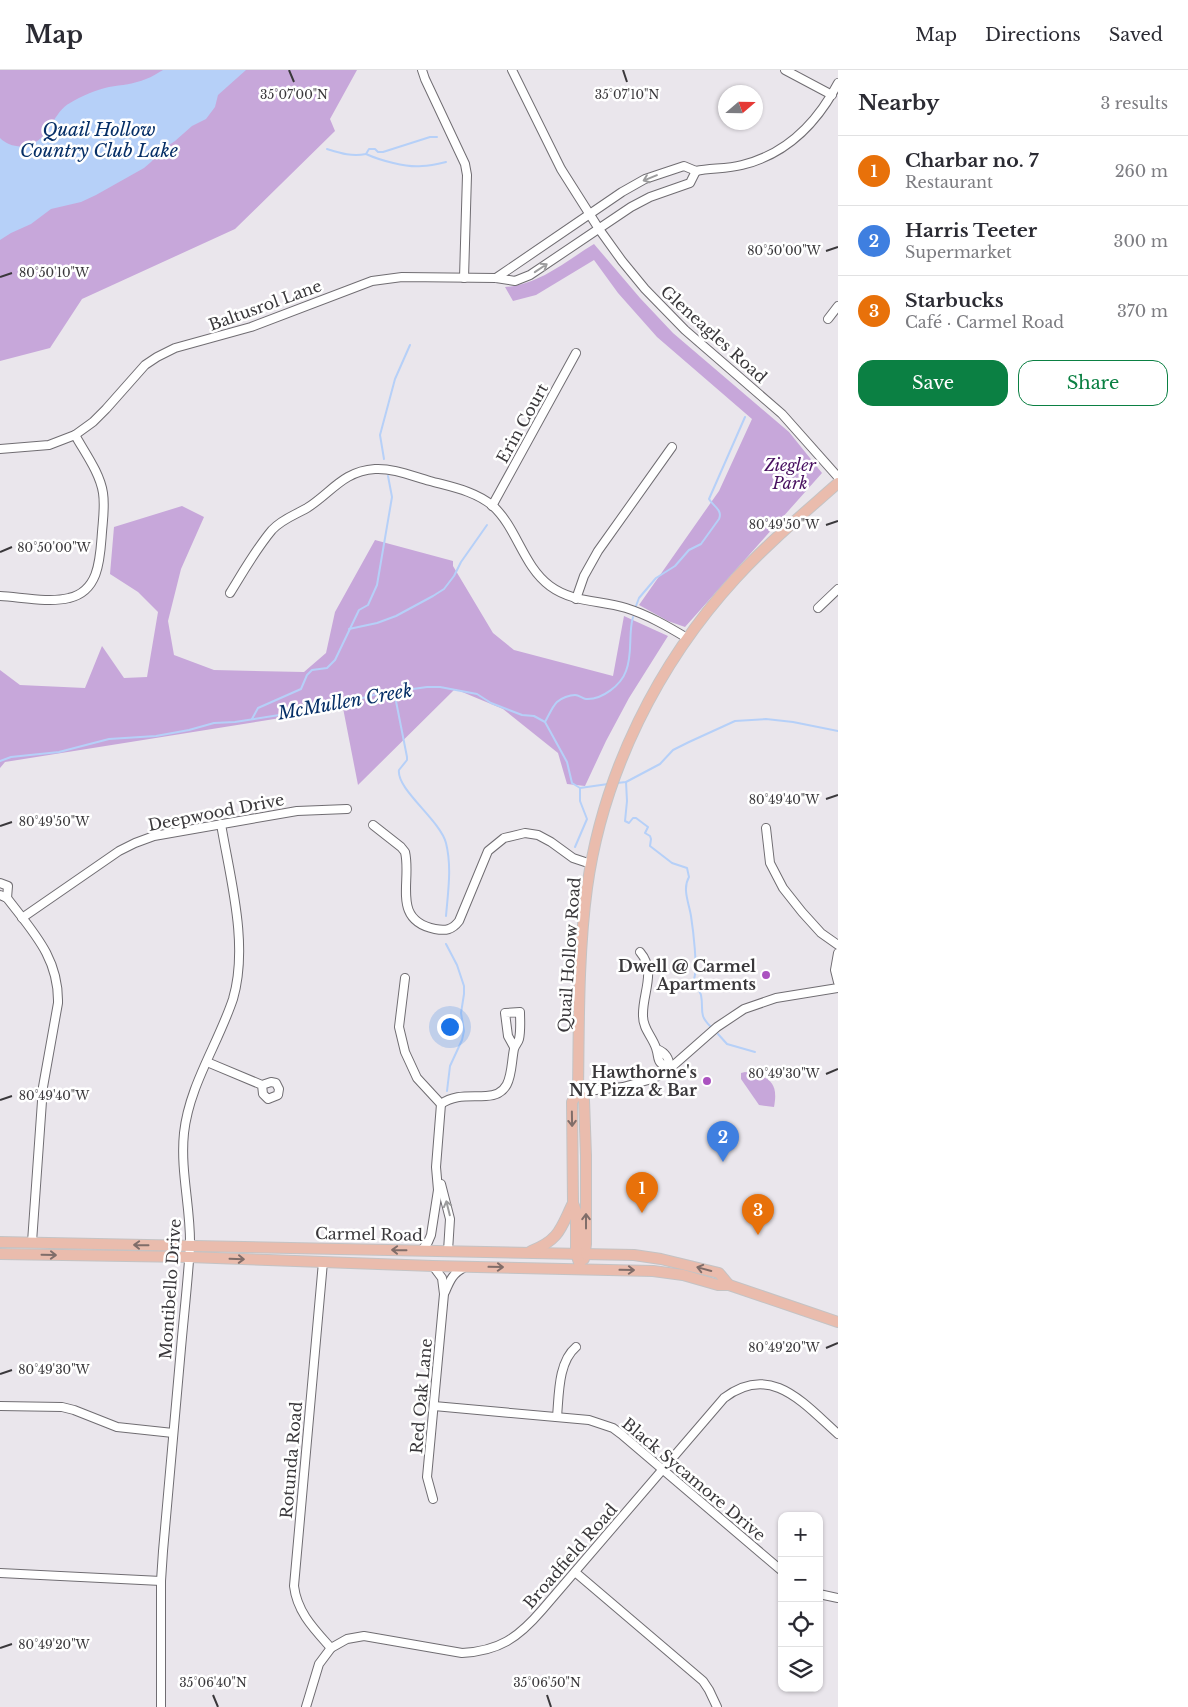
<!DOCTYPE html>
<html lang="en">
<head>
<meta charset="utf-8">
<style>
	:root { --surface:#fff; --page:#f7f7f7; --text:#2b2b33; --muted:#7c7c81; --line:#e1e1e2; --accent:#0b8043 }
	body { margin:0; font-family:"Libre Baskerville",serif; background:var(--page); color:var(--text) }
	.controls { position:absolute; right:15px; bottom:15px; display:grid; overflow:hidden; border-radius:10px; box-shadow:0 1px 4px #0004 }
	.controls button { width:45px; height:45px; display:grid; place-items:center; padding:0; border:0; border-bottom:1px solid var(--line); background:var(--surface); color:var(--text); font:25px sans-serif }
	.compass { position:absolute; left:718px; top:15px; width:45px; height:45px; border-radius:50%; background:var(--surface); box-shadow:0 1px 4px #0004; rotate:70deg }
	.you { position:absolute; left:449px; top:956px; width:18px; height:18px; margin:-12px; border:4px solid #fff; border-radius:50%; background:#1a73e8; box-shadow:0 0 0 8px #1a73e833 }
	.badge { display:grid; place-items:center; width:32px; height:32px; border-radius:50%; background:var(--accent); color:#fff; font-size:16px; font-weight:700 }
	.pin { position:absolute; translate:-50% -41px; filter:drop-shadow(0 1px 2px #0008) }
	.pin::after { content:''; position:absolute; top:26px; width:18px; height:15px; background:inherit; clip-path:polygon(0 0,100% 0,50% 100%) }
	.list { margin:0; padding:0; list-style:none }
	h2 { display:flex; justify-content:space-between; align-items:center; height:65px; margin:0; padding:0 20px; font-size:21px }
	h2 small { font-size:16px; font-weight:400; color:var(--muted) }
	.list li { display:grid; grid-template-columns:32px 1fr auto; gap:15px; align-items:center; box-sizing:border-box; height:70px; padding:0 20px; border-top:1px solid var(--line) }
	.list b { display:block; font-size:19px; white-space:nowrap }
	.list p { margin:0; font-size:16px; white-space:nowrap; color:var(--muted) }
	.list em { font-size:16px; font-style:normal; color:var(--muted) }
	.actions { display:flex; gap:10px; padding:15px 20px }
	.actions a { flex:1; padding:11px 0; border:1px solid var(--accent); border-radius:15px; text-align:center; font-size:18px; color:var(--accent) }
	.actions .main { background:var(--accent); color:#fff }
	.icon { flex:none; width:28px; height:28px; fill:none; stroke:currentColor; stroke-width:2; stroke-linecap:round; stroke-linejoin:round }
	.map { position:relative; flex:none; width:838px; height:1637px; overflow:hidden }
	header { display:flex; align-items:center; gap:30px; box-sizing:border-box; height:70px; padding:0 25px; background:var(--surface); border-bottom:1px solid var(--line) }
	header strong { font-size:24px }
	nav { display:flex; gap:28px; margin-inline-start:auto; font-size:18px }
	main { display:flex }
	aside { flex:1; background:var(--surface) }
	.map>svg:first-child { display:block }
	.green { fill:#c7a7da }
	.water { fill:#b6d0f8 }
	.lines { fill:none; stroke-linecap:round; stroke-linejoin:round }
	.stream { stroke:#b6d0f8; stroke-width:2 }
	.minor-casing { stroke:#706d72; stroke-width:10 }
	.major-casing { stroke:#c4c3c4; stroke-width:12 }
	.minor { stroke:#fff; stroke-width:8 }
	.major { stroke:#eabcad; stroke-width:10 }
	.oneway { stroke:#9c9c9d }
	.oneway2 { stroke:#806d69 }
	.ticks { fill:none; stroke:#3a383b; stroke-width:2 }
	.poi-dot { fill:#ab53c0; stroke:#fff; stroke-width:2 }
	.labels { text-anchor:middle; stroke-width:5; stroke-linejoin:round; paint-order:stroke }
	.street-label { font-size:16px; fill:#3a383b; stroke:#fff }
	.park-label { font-size:16px; font-style:italic; fill:#470f5f; stroke:#fff }
	.poi-label { font-size:16px; font-weight:bold; fill:#3a383b; stroke:#fff; text-anchor:end }
	.water-label { font-size:18px; font-style:italic; fill:#062f67; stroke:#fff }
	.ticks-label { font-size:12px; text-anchor:middle; fill:#3a383b; stroke:#fff; stroke-width:5; stroke-linejoin:round; paint-order:stroke }
</style>
</head>
<body>
<header>
<strong>Map</strong>
<nav><a>Map</a><a>Directions</a><a>Saved</a></nav>
</header>
<main>
<div class="map">
<svg width="838" height="1637" viewBox="0 0 838 1637">
	<rect width="100%" height="100%" fill="#eae6ec"/>
	<!-- green -->
	<g class="green">
		<path d="M0 0H357L330 49 335 61 235 159 82 229 50 278 0 291Z"/>
		<path d="M594 174 640 228 673 263 789 362 822 403 685 557 668 551 639 535 719 421 752 349 657 267 618 223 594 190 536 225 513 231 505 217C539 215 566 191 594 174Z"/>
		<path d="M182 436 204 447 181 499 168 551 174 585 214 600 304 602 326 583 335 542 375 470 453 491V496L493 563 514 580 613 606 624 546 668 566 629 628 606 671 585 716 567 714 558 683 503 639 455 619 358 715 343 638 5 692 0 698V600L20 615 85 618 102 576 124 608 147 607 158 542 138 522 110 504 114 457Z"/>
		<path d="M745 1002C768 1006 779 1011 774 1037L759 1035 741 1009V1003Z"/>
	</g>
	<!-- water -->
	<path class="water" d="M163 0H246L218 25 215 37 206 49 192 56 175 71 163 79 151 92 144 98 96 125 81 132 51 139 31 154 11 163 0 170V68C8 76 21 79 32 74 51 66 53 42 70 33 81 26 96 20 109 17 122 15 134 14 146 9 152 7 157 3 163 0Z"/>
	<g class="lines">
		<!-- stream -->
		<g class="stream">
			<path d="M327 79C340 83 352 87 366 84L369 79H375L378 82H383L430 67H437"/>
			<path d="M366 84C379 90 407 98 422 96 430 96 438 94 446 92"/>
			<path d="M384 389 380 365 395 309 410 275"/>
			<path d="M636 536 639 528 656 508 675 496 689 480 701 474 719 449C723 440 713 436 709 429L745 347"/>
			<path d="M349 559 377 553 396 546 433 526 444 519 454 506 461 492 487 455"/>
			<path d="M394 621 407 687V690L399 700C396 719 440 750 446 773 452 797 448 822 446 846"/>
			<path d="M252 649 258 638 301 619 307 605 312 600 327 598 335 590 359 540 368 535 377 515 392 427 388 406"/>
			<path d="M545 652C549 645 552 637 557 632 561 628 570 625 575 625 579 625 583 629 586 629 602 630 621 615 626 601 633 583 628 564 633 547"/>
			<path d="M0 691 11 687 59 682 109 669 156 666 189 660 214 653 235 652 292 643 334 631H352L377 624 427 617H440L477 624 491 633 522 645 534 646 545 652 567 692 572 713 580 718 608 714"/>
			<path d="M626 712 627 731 625 751 629 753 633 748H636L648 757 645 763 650 766 651 769 650 776 672 793 687 798 689 807C682 819 689 833 691 846 693 859 698 898 694 909 696 914 699 920 701 925 704 940 698 944 710 956"/>
			<path d="M617 713 626 712 660 694 673 680 689 672 735 651 766 649 793 652 838 661"/>
			<path d="M575 777 587 749 580 731V718"/>
			<path d="M446 874 457 895 464 916V924L461 943 464 961 462 970 450 996 447 1021"/>
			<path d="M718 964 727 974 755 982"/>
		</g>
		<!-- minor casing -->
		<g class="minor-casing">
			<g id="minor">
				<path d="M422 0 425 9 465 94 467 105 464 208"/>
				<path d="M512 0 561 99 599 159 622 191 645 219 685 260 782 344 838 407"/>
				<path d="M785 0 832 25"/>
				<path d="M696 101C711 98 727 99 742 95 787 84 817 53 838 13"/>
				<path d="M496 208 622 122 645 109 684 96 696 101"/>
				<path d="M828 249 838 236"/>
				<path d="M75 365 93 352 106 339 145 295 157 287 175 278 251 257 372 211 402 207 496 208 515 211 530 205 631 137 650 127 690 113 696 101"/>
				<path d="M0 379 49 375 75 365C85 383 100 403 103 423 105 436 103 449 102 462 100 487 100 521 69 528 49 533 20 527 0 526"/>
				<path d="M492 436 576 283"/>
				<path d="M230 523C243 502 256 479 272 460 282 449 295 445 307 438 331 423 343 401 375 399 393 398 412 406 430 411 452 417 475 421 493 436 517 458 523 496 550 516 573 533 600 530 626 538 648 545 667 556 687 568"/>
				<path d="M576 529 584 506 598 481 672 377"/>
				<path d="M818 538 838 519"/>
				<path d="M373 755 401 777 405 782C412 811 391 850 435 859 446 861 452 860 459 851L488 781 504 768 525 763 538 765 551 772 573 788 591 794"/>
				<path d="M766 758 770 793 783 818 802 842 821 863 838 875"/>
				<path d="M0 813 8 816 7 828"/>
				<path d="M0 825 7 828C33 862 59 888 58 933L43 1017 32 1172"/>
				<path d="M22 848 119 781 135 773 154 766 297 741 347 739"/>
				<path d="M640 882C657 902 642 923 643 946 643 959 652 966 656 978 660 990 655 992 670 998 669 988 666 983 657 979"/>
				<path d="M838 883 835 900 838 912"/>
				<path d="M405 908 399 957 405 982 417 1008 441 1034"/>
				<path d="M207 992 262 1015 263 1024 268 1029 278 1025 279 1019 276 1013 271 1012 262 1015"/>
				<path d="M578 1022 623 1017 652 1009 667 1001 717 957 744 939 776 928 838 918"/>
				<path d="M441 1034C455 1024 470 1027 486 1026 514 1025 510 998 514 979 515 975 518 973 519 969 521 960 520 950 520 942L505 943 508 966 514 977"/>
				<path d="M441 1114 450 1149 448 1181"/>
				<path d="M422 1180 428 1172 431 1165 438 1120 436 1097 441 1034"/>
				<path d="M323 1192 294 1516C297 1542 314 1559 331 1578"/>
				<path d="M445 1222C450 1210 453 1203 465 1197"/>
				<path d="M0 1336 62 1337 74 1340 117 1357 173 1363"/>
				<path d="M434 1336 589 1350 613 1358 621 1364 782 1501"/>
				<path d="M557 1347C559 1325 558 1292 576 1277"/>
				<path d="M433 1429 427 1407 444 1224 442 1208 433 1196"/>
				<path d="M575 1502 703 1611 709 1620 717 1637"/>
				<path d="M0 1503 161 1511"/>
				<path d="M819 1524 838 1528"/>
				<path d="M161 1637V1511L163 1481C169 1413 175 1345 181 1278 184 1244 188 1210 190 1176 191 1139 180 1101 184 1063 189 1016 218 974 233 929 249 875 230 808 221 754"/>
				<path d="M306 1637 319 1594 331 1578 347 1569 364 1566 462 1583C499 1581 518 1568 542 1540L724 1328C771 1292 804 1334 838 1364"/>
			</g>
		</g>
		<!-- major casing -->
		<g class="major-casing">
			<g id="major">
				<path d="M578 1022 584 1030 586 1086V1174L584 1189"/>
				<path d="M0 1172 634 1185 661 1189 719 1203 729 1215"/>
				<path d="M531 1181C560 1170 561 1157 573 1133"/>
				<path d="M0 1184 189 1187 433 1196 653 1201 683 1205 718 1215H729L838 1252"/>
				<path d="M581 1199 576 1183V1141L573 1133 572 1032 578 1022C579 954 578 885 587 818 603 703 658 593 736 508 767 474 803 444 838 413"/>
			</g>
		</g>
		<!-- minor -->
		<use href="#minor" class="minor"/>
		<!-- major -->
		<use href="#major" class="major"/>
	</g>
	<!-- one-way arrows -->
	<defs><path id="oneway-shaft" d="M-6 0H5M1.5-3L5.5 0L1.5 3" fill="none" stroke-width="1.6" stroke-linecap="round" stroke-linejoin="round" transform="scale(1.25)"/></defs>
	<g class="oneway">
		<use href="#oneway-shaft" transform="translate(650 108) rotate(158)"/>
		<use href="#oneway-shaft" transform="translate(541 198) rotate(-34)"/>
		<use href="#oneway-shaft" transform="translate(448 1138) rotate(-104)"/>
	</g>
	<g class="oneway2">
		<use href="#oneway-shaft" transform="translate(572 1049) rotate(89)"/>
		<use href="#oneway-shaft" transform="translate(586 1151) rotate(-90)"/>
		<use href="#oneway-shaft" transform="translate(141 1175) rotate(-179)"/>
		<use href="#oneway-shaft" transform="translate(399 1180) rotate(-179)"/>
		<use href="#oneway-shaft" transform="translate(49 1185) rotate(1)"/>
		<use href="#oneway-shaft" transform="translate(237 1189) rotate(2)"/>
		<use href="#oneway-shaft" transform="translate(496 1197) rotate(1)"/>
		<use href="#oneway-shaft" transform="translate(704 1199) rotate(-165)"/>
		<use href="#oneway-shaft" transform="translate(627 1200) rotate(1)"/>
	</g>
	<!-- ticks -->
	<path class="ticks" d="M289 0 294 12M623 0 627 12M826 181 838 177M0 207 12 203M826 455 838 451M0 482 12 477M826 729 838 725M0 756 12 752M826 1004 838 999M0 1030 12 1026M826 1278 838 1273M0 1304 12 1300M0 1578 12 1574M213 1625 218 1637M547 1625 551 1637"/>
	<!-- markers -->
	<g class="poi-dot">
		<circle cx="766" cy="905" r="5"/>
		<circle cx="707" cy="1011" r="5"/>
	</g>
	<g class="labels">
		<!-- street labels -->
		<g class="street-label">
			<text transform="translate(265 235) rotate(-20)" y="6">Baltusrol Lane</text>
			<text transform="translate(714 264) rotate(42)" y="6">Gleneagles Road</text>
			<text transform="translate(522 353) rotate(-61)" y="6">Erin Court</text>
			<text transform="translate(216 742) rotate(-11)" y="6">Deepwood Drive</text>
			<text transform="translate(569 885) rotate(-86)" y="6">Quail Hollow Road</text>
			<text transform="translate(369 1164) rotate(1)" y="6">Carmel Road</text>
			<text transform="translate(170 1219) rotate(-86)" y="6">Montibello Drive</text>
			<text transform="translate(421 1326) rotate(-85)" y="6">Red Oak Lane</text>
			<text transform="translate(291 1390) rotate(-85)" y="6">Rotunda Road</text>
			<text transform="translate(694 1409) rotate(40)" y="6">Black Sycamore Drive</text>
			<text transform="translate(570 1486) rotate(-49)" y="6">Broadfield Road</text>
		</g>
		<!-- park labels -->
		<g class="park-label">
			<text x="790" y="401">Ziegler<tspan x="790" dy="18">Park</tspan></text>
		</g>
		<!-- poi labels -->
		<g class="poi-label">
			<text x="756" y="902">Dwell @ Carmel<tspan x="756" dy="18">Apartments</tspan></text>
			<text x="697" y="1008">Hawthorne's<tspan x="697" dy="18">NY Pizza &amp; Bar</tspan></text>
		</g>
		<!-- water labels -->
		<g class="water-label">
			<text x="99" y="66">Quail Hollow<tspan x="99" dy="21">Country Club Lake</tspan></text>
			<text transform="translate(345 632) rotate(-10)" y="6">McMullen Creek</text>
		</g>
	</g>
	<g class="ticks-label">
		<text x="294" y="29">35°07'00"N</text>
		<text x="627" y="29">35°07'10"N</text>
		<text x="784" y="185">80°50'00"W</text>
		<text x="54" y="207">80°50'10"W</text>
		<text x="784" y="459">80°49'50"W</text>
		<text x="54" y="482">80°50'00"W</text>
		<text x="784" y="734">80°49'40"W</text>
		<text x="54" y="756">80°49'50"W</text>
		<text x="784" y="1008">80°49'30"W</text>
		<text x="54" y="1030">80°49'40"W</text>
		<text x="784" y="1282">80°49'20"W</text>
		<text x="54" y="1304">80°49'30"W</text>
		<text x="54" y="1579">80°49'20"W</text>
		<text x="213" y="1617">35°06'40"N</text>
		<text x="547" y="1617">35°06'50"N</text>
	</g>
</svg>
<div class="controls">
<button>+</button>
<button>−</button>
<button><svg class="icon" aria-label="locate" viewBox="0 0 24 24"><circle cx="12" cy="12" r="6"/><path d="M12 2v4M12 18v4M2 12h4M18 12h4"/></svg></button>
<button><svg class="icon" aria-label="layers" viewBox="0 0 24 24"><path d="M12 4l9 5-9 5-9-5zM3 14l9 5 9-5"/></svg></button>
</div>
<svg class="compass" viewBox="-18 -18 36 36"><path d="M0-13l5 13h-10z" fill="#e53935"/><path d="M0 13l5-13h-10z" fill="#7c7c81"/></svg>
<div class="you"></div>
<div class="pin badge" style="left:642px;top:1143px;background:#e8710a">1</div>
<div class="pin badge" style="left:723px;top:1092px;background:#3f7fe0">2</div>
<div class="pin badge" style="left:758px;top:1165px;background:#e8710a">3</div>
</div>
<aside>
<h2>Nearby<small>3 results</small></h2>
<ul class="list">
<li><span class="badge" style="background:#e8710a">1</span><div><b>Charbar no. 7</b><p>Restaurant</p></div><em>260 m</em></li>
<li><span class="badge" style="background:#3f7fe0">2</span><div><b>Harris Teeter</b><p>Supermarket</p></div><em>300 m</em></li>
<li><span class="badge" style="background:#e8710a">3</span><div><b>Starbucks</b><p>Café · Carmel Road</p></div><em>370 m</em></li>
</ul>
<div class="actions"><a class="main">Save</a><a>Share</a></div>
</aside>
</main>
</body>
</html>
